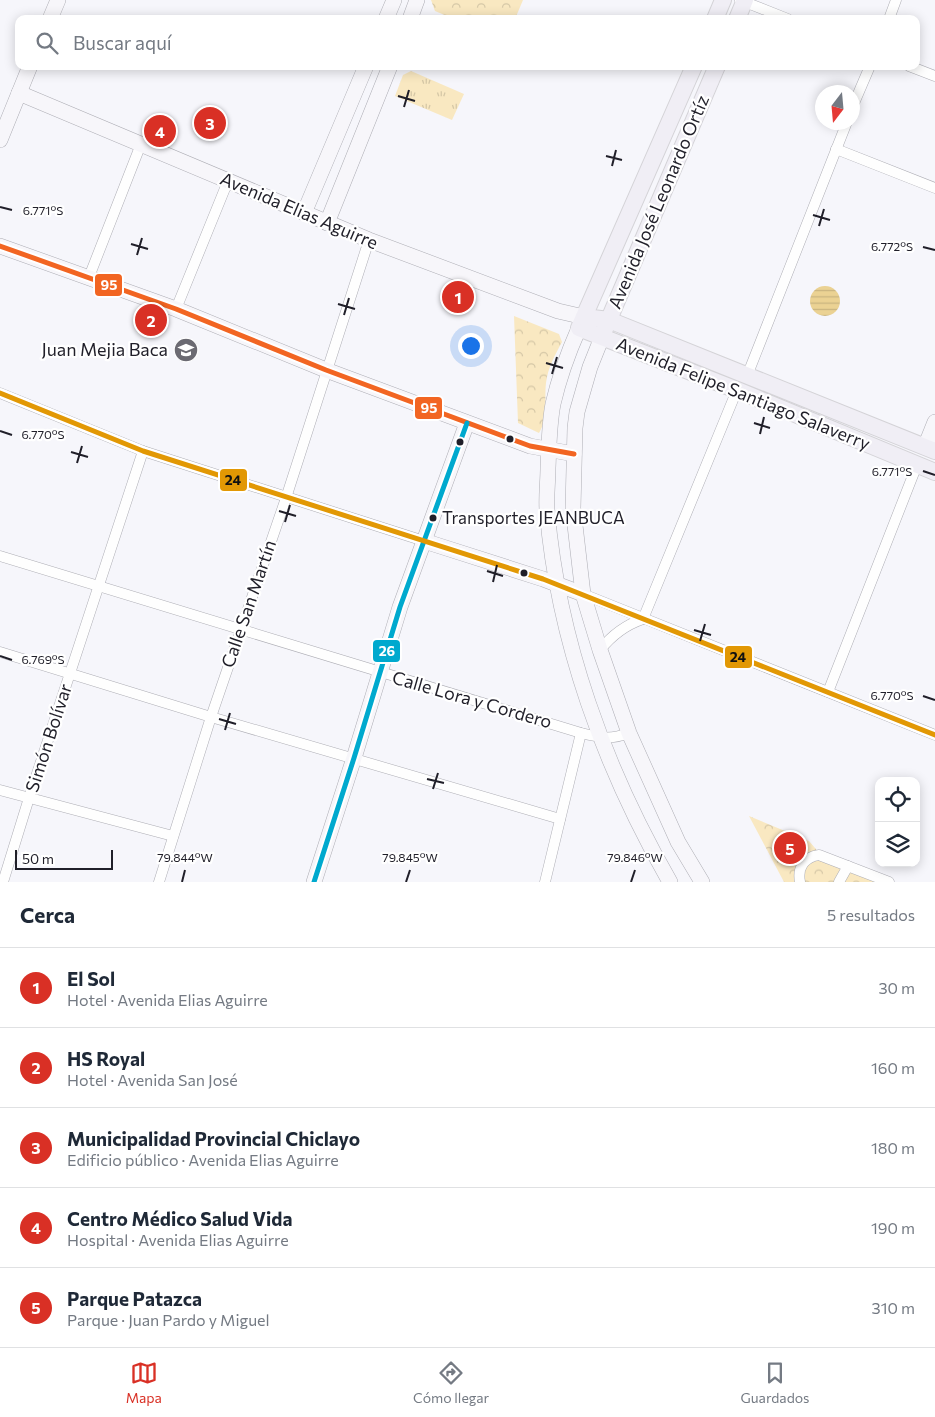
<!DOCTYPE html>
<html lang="es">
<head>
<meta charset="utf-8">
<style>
	:root { --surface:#fff; --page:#f2f2f3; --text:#1f2937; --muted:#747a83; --line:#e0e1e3; --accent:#d93025 }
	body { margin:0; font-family:Commissioner,sans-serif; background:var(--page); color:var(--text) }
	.controls { position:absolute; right:15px; bottom:15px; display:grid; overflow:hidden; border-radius:10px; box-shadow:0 2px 12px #0003 }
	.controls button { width:45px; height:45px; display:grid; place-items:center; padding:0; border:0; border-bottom:1px solid var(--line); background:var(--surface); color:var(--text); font:25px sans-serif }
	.compass { position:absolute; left:815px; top:85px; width:45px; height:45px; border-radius:50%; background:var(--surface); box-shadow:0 2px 12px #0003; rotate:196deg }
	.scale { position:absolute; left:15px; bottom:12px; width:98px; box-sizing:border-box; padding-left:5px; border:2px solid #201f29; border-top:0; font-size:14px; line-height:18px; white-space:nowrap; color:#201f29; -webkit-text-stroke:4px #fff; paint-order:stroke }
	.you { position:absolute; left:470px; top:345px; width:18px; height:18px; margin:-12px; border:4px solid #fff; border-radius:50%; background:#1a73e8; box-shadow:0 0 0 8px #1a73e833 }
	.badge { display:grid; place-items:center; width:32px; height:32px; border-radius:50%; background:var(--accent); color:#fff; font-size:16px; font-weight:700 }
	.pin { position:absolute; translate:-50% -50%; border:2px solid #fff; box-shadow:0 1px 5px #0006 }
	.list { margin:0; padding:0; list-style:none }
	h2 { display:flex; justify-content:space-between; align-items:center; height:65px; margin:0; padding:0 20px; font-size:21px }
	h2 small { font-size:16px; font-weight:400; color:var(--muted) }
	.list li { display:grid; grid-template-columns:32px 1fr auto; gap:15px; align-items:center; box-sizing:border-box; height:80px; padding:0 20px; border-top:1px solid var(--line) }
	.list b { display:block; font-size:19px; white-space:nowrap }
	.list p { margin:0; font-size:16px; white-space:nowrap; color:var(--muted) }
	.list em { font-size:16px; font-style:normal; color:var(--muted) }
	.icon { flex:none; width:28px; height:28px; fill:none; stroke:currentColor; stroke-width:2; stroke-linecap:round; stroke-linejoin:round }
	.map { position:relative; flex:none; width:935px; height:882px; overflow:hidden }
	.search { position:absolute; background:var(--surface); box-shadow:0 2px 12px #0003; left:15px; right:15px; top:15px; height:55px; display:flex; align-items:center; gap:12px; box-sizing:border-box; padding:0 18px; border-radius:10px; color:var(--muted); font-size:19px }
	.sheet { height:465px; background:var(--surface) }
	nav { display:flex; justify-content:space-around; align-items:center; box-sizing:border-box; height:70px; border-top:1px solid var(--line); background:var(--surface); font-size:14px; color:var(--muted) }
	nav a { display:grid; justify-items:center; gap:2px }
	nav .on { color:var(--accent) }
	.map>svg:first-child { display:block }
	.grass { fill:url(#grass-tufts) }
	.park { fill:url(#park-crowns) }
	.water { fill:url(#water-rules) }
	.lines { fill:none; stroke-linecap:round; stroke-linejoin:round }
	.street-casing { stroke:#aeaeb5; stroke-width:11 }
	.secondary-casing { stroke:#aeaeb5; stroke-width:16 }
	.primary-casing { stroke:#d4d3d7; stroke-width:18 }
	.street { stroke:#fefefe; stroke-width:10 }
	.secondary { stroke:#f7f6fa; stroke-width:15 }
	.primary { stroke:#f0eef5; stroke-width:16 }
	.bus-1-casing { stroke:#fff; stroke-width:9 }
	.bus-2-casing { stroke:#fff; stroke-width:9 }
	.bus-3-casing { stroke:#fff; stroke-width:9 }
	.bus-1 { stroke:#f26522; stroke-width:5 }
	.bus-2 { stroke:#00a9ce; stroke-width:5 }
	.bus-3 { stroke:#e29804; stroke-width:5 }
	.ticks { fill:none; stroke:#201f29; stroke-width:2 }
	.bus-dot { fill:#201f29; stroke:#fff; stroke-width:2 }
	.labels { text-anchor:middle; stroke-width:4.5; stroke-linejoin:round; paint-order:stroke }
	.bus-label { font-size:17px; fill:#201f29; stroke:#fff; text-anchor:start }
	.street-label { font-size:18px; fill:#201f29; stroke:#fff }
	.poi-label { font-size:18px; fill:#201f29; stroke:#fff; text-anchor:end }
	.ticks-label { font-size:12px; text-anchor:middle; fill:#201f29; stroke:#fff; stroke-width:4.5; stroke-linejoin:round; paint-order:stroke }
	.line-badge { stroke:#fff; stroke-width:2 }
	.badge-label { font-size:14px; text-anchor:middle; font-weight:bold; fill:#fff }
	.pale-badge-label { font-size:14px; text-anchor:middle; font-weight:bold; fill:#111 }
</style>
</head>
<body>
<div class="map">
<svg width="935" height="882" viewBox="0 0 935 882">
	<defs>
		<pattern id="grass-tufts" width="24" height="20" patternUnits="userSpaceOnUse" patternTransform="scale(1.25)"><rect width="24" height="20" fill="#f9e8c1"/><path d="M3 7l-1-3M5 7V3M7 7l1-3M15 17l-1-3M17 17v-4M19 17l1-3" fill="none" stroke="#d5c7a6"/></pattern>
		<pattern id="park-crowns" width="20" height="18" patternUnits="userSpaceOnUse" patternTransform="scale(1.25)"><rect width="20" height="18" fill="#f9e8c1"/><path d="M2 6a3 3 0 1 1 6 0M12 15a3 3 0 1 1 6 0" fill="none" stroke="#d5c7a6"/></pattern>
		<pattern id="water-rules" width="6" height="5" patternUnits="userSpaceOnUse" patternTransform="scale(1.25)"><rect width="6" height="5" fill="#ebd293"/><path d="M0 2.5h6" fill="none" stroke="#c9b47f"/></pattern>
	</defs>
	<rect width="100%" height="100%" fill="#f6f6fb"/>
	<!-- grass -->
	<path class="grass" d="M411 71 464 94 452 120 395 96 403 75Z"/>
	<!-- park -->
	<g class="park">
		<path d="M431 0H523L515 19H454L435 11Z"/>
		<path d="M514 316 559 334 562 342C555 355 548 367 546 383 544 401 549 417 539 433L518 423Z"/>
		<path d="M749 816 809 841 827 862 876 882H784Z"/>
	</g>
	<!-- water -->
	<circle class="water" cx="825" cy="301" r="15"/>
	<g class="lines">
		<!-- street casing -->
		<g class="street-casing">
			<g id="street">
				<path d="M740 0 788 19"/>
				<path d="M889 19 896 0"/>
				<path d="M909 66 935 76"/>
				<path d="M852 108 870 66"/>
				<path d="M836 149 935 188"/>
				<path d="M89 277 141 144"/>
				<path d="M176 309 228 181"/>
				<path d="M747 376 847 122"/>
				<path d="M0 393 143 451 424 541"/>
				<path d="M0 556 581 733C601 738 610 740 629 733"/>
				<path d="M583 594 935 735"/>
				<path d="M643 619 737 390"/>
				<path d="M600 650C612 635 625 625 643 619"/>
				<path d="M0 652 211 717 560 819"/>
				<path d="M828 692 917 465"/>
				<path d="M0 790 173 836"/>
				<path d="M3 882 29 798 143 451"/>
				<path d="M159 882 211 717 286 498 369 240"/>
				<path d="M545 882 581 733"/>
				<path d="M800 882C797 867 805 857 819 855L889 882"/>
				<path d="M839 882 848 866"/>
			</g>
		</g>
		<!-- secondary casing -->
		<g class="secondary-casing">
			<g id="secondary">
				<path d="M50 19 58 0"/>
				<path d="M386 19 394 0"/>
				<path d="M410 19 417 0"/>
				<path d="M19 93 369 240 558 311 584 317"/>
				<path d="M0 140 30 66"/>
				<path d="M304 213 366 66"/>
				<path d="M327 223 390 66"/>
				<path d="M0 246 176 309 326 370 530 446 574 454"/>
				<path d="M579 328C568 353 559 378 553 404 549 425 549 447 548 468 548 482 546 496 547 510 558 641 605 769 670 882"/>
				<path d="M602 337 590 367 577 412 575 428 573 508 583 594 600 650 629 733 678 842 702 882"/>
				<path d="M925 447 935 422"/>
				<path d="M424 541 543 579 583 594"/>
				<path d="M314 882 354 758 400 607 467 423"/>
			</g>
		</g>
		<!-- primary casing -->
		<g class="primary-casing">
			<g id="primary">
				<path d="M715 19 723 0"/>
				<path d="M737 19 745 0"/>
				<path d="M694 66 579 328 737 390 935 472"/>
				<path d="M584 317 609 320 935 451"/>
				<path d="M604 331 717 66"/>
			</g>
		</g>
		<!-- street -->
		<use href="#street" class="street"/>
		<!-- secondary -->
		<use href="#secondary" class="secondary"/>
		<!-- primary -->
		<use href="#primary" class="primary"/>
		<!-- bus-1 casing -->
		<g class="bus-1-casing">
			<path id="bus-1" d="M0 246 176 309 326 370 530 446 574 454"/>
		</g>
		<!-- bus-2 casing -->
		<g class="bus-2-casing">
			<path id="bus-2" d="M314 882 354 758 400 607 467 423"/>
		</g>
		<!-- bus-3 casing -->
		<g class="bus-3-casing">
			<path id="bus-3" d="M0 393 143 451 543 579 935 735"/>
		</g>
		<!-- bus-1 -->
		<use href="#bus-1" class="bus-1"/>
		<!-- bus-2 -->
		<use href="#bus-2" class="bus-2"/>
		<!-- bus-3 -->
		<use href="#bus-3" class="bus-3"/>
	</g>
	<!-- ticks -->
	<path class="ticks" d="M398 96 415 101M404 107 409 90M606 156 622 160M612 166 616 150M0 207 12 210M813 215 830 220M819 226 824 209M131 244 148 249M923 247 935 250M137 255 142 238M338 304 355 309M344 315 349 298M546 363 563 368M552 374 557 357M754 423 770 428M0 431 12 435M760 434 764 417M71 452 88 457M77 463 82 446M923 471 935 475M279 511 296 516M285 522 290 505M487 571 503 576M493 582 497 565M694 630 711 635M700 641 705 624M0 656 12 660M923 696 935 700M219 719 236 724M225 730 230 713M427 779 444 783M433 789 438 773M182 882 185 870M406 882 410 870M631 882 635 870"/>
	<!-- icons -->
	<defs>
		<g id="university-disc" transform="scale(1.25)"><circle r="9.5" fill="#6b6a72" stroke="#fff"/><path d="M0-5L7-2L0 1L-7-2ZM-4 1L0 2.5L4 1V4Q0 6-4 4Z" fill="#fff"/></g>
	</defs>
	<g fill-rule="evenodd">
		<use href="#university-disc" x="186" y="350"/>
	</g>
	<!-- markers -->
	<g class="bus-dot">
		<circle cx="510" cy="439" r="4.5"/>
		<circle cx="460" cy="442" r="4.5"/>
		<circle cx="433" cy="518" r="4.5"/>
		<circle cx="524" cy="573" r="4.5"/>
	</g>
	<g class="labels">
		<!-- bus labels -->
		<g class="bus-label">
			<text x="442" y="524">Transportes JEANBUCA</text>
		</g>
		<!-- street labels -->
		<g class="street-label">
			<text transform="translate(659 202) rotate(-67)" y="6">Avenida José Leonardo Ortíz</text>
			<text transform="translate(299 211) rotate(23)" y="6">Avenida Elias Aguirre</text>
			<text transform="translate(743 394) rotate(22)" y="6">Avenida Felipe Santiago Salaverry</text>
			<text transform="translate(249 604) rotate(-71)" y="6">Calle San Martín</text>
			<text transform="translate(472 700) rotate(16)" y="6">Calle Lora y Cordero</text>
			<text transform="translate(49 738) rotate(-72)" y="6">Simón Bolívar</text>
		</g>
		<!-- poi labels -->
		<g class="poi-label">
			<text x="168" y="356">Juan Mejia Baca</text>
		</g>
	</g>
	<g class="ticks-label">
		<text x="43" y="215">6.771°S</text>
		<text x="892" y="251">6.772°S</text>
		<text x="43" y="439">6.770°S</text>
		<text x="892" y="476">6.771°S</text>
		<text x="43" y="664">6.769°S</text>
		<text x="892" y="700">6.770°S</text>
		<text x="185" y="862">79.844°W</text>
		<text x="410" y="862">79.845°W</text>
		<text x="635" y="862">79.846°W</text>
	</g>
	<g class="line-badge">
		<rect x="94" y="273" width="29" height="24" rx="5" fill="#f26522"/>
		<rect x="414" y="396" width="29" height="24" rx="5" fill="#f26522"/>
		<rect x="219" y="468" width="29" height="24" rx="5" fill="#e29804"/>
		<rect x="372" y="639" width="29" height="24" rx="5" fill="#00a9ce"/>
		<rect x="724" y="645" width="29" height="24" rx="5" fill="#e29804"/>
	</g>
	<g class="badge-label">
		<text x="109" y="290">95</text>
		<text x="429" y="413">95</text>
		<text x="387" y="656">26</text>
	</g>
	<g class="pale-badge-label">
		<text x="233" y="485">24</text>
		<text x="738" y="662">24</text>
	</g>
</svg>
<div class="controls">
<button><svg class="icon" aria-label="locate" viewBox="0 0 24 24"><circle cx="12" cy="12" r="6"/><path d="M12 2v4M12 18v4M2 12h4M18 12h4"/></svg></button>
<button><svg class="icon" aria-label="layers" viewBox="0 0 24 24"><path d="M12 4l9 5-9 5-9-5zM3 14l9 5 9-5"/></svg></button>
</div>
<svg class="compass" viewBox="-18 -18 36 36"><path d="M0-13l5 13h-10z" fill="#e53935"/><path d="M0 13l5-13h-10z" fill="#747a83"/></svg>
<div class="scale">50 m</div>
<div class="you"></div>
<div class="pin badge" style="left:458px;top:297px">1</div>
<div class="pin badge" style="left:151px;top:320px">2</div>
<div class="pin badge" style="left:210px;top:123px">3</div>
<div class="pin badge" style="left:160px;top:131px">4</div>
<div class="pin badge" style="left:790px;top:848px">5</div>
<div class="search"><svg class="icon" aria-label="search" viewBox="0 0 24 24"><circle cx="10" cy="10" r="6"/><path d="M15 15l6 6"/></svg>Buscar aquí</div>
</div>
<section class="sheet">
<h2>Cerca<small>5 resultados</small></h2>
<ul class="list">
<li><span class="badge">1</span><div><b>El Sol</b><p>Hotel · Avenida Elias Aguirre</p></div><em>30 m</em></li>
<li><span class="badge">2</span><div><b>HS Royal</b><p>Hotel · Avenida San José</p></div><em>160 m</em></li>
<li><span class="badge">3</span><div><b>Municipalidad Provincial Chiclayo</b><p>Edificio público · Avenida Elias Aguirre</p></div><em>180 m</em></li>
<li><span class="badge">4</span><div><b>Centro Médico Salud Vida</b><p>Hospital · Avenida Elias Aguirre</p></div><em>190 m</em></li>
<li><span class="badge">5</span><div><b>Parque Patazca</b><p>Parque · Juan Pardo y Miguel</p></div><em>310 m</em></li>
</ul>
</section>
<nav>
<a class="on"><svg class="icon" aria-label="map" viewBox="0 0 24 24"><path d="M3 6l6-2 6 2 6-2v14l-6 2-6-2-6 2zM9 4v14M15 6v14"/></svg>Mapa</a>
<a><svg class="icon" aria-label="directions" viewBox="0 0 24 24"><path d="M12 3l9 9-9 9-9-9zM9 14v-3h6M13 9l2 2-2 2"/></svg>Cómo llegar</a>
<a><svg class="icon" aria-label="saved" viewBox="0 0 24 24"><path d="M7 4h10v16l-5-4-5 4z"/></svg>Guardados</a>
</nav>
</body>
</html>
